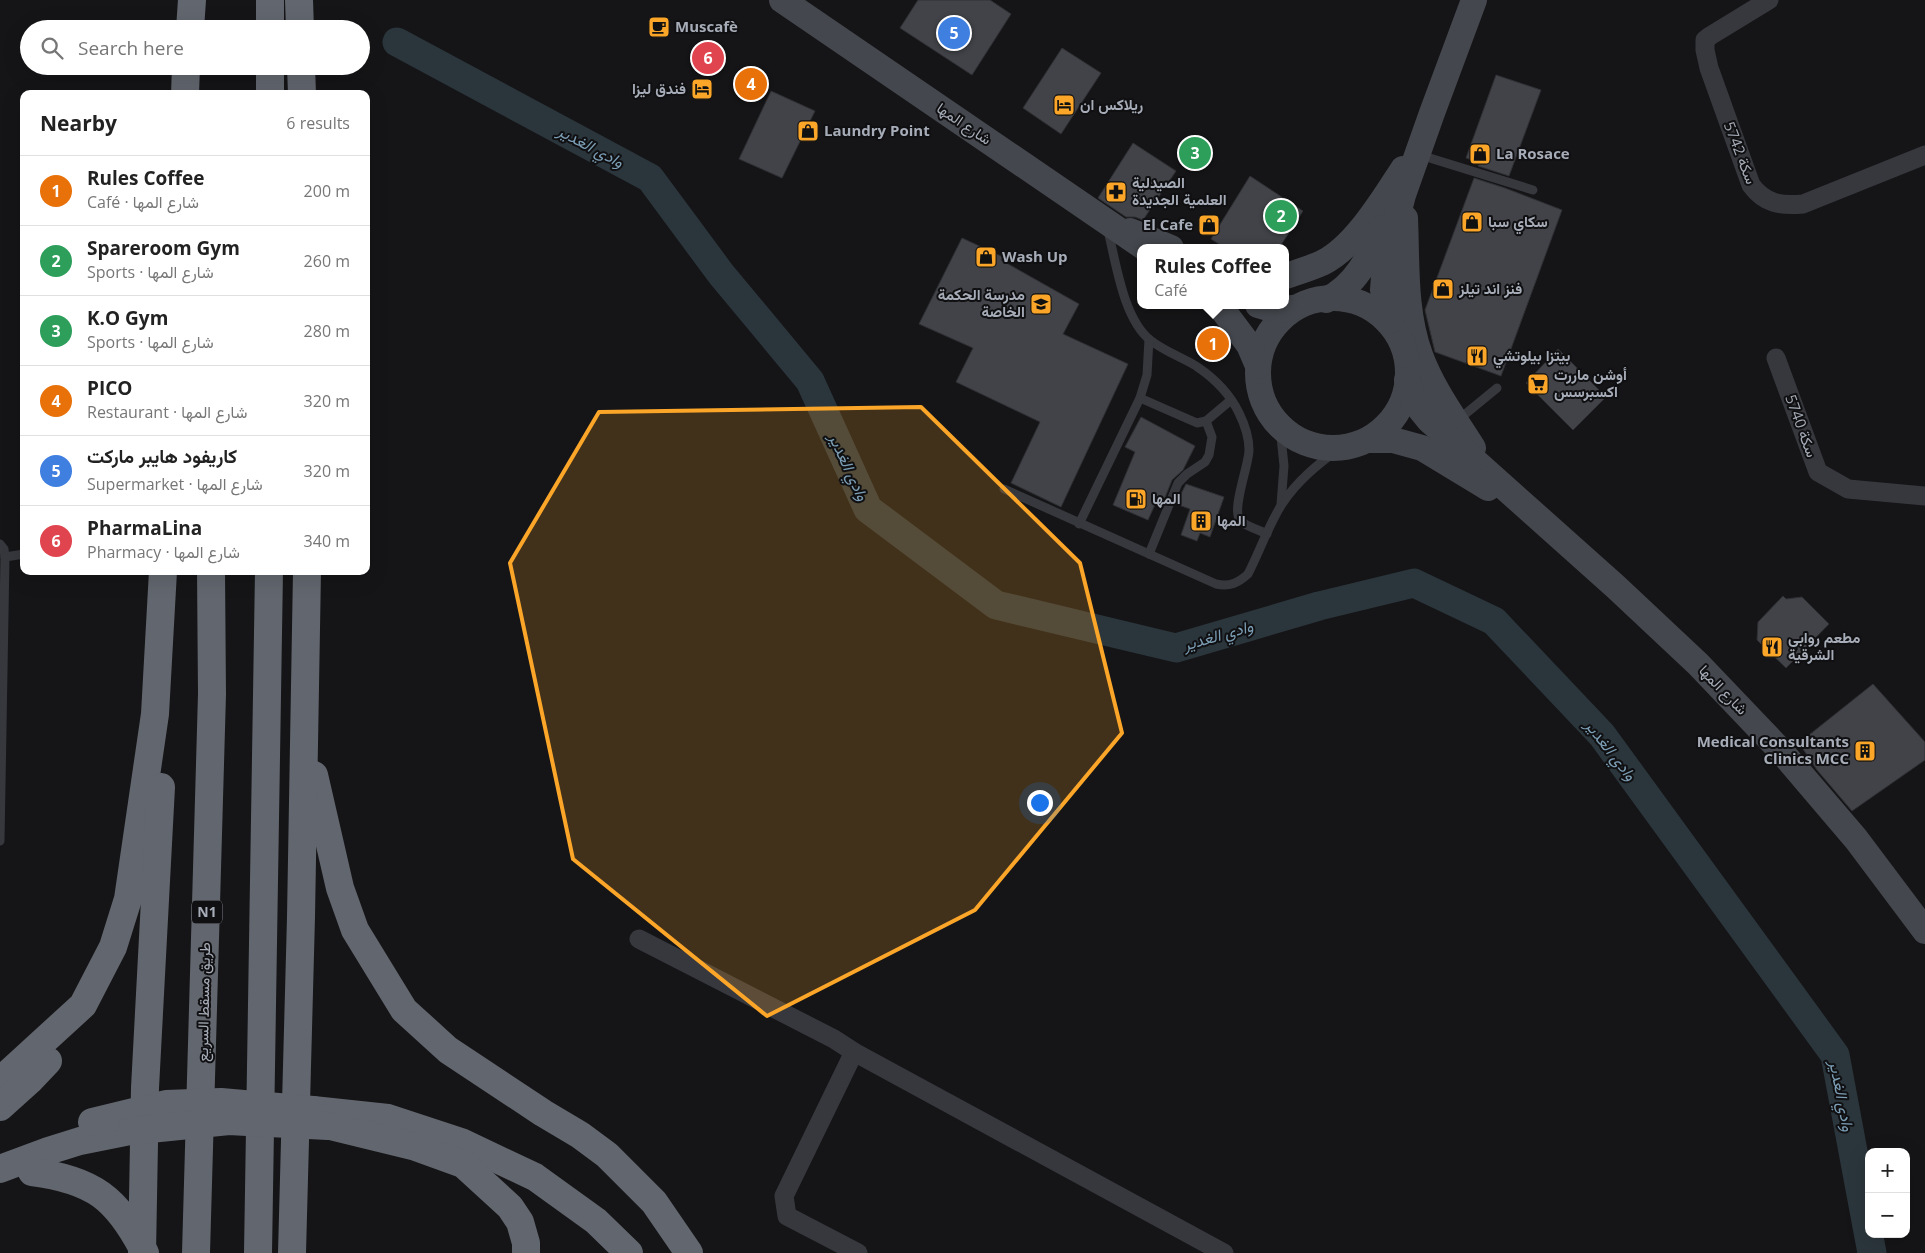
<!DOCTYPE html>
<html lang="en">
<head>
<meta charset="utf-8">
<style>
	:root { --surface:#fff; --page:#f2f2f2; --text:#222; --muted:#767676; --line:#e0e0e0; --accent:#ea580c }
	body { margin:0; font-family:"Open Sans",Vazirmatn,sans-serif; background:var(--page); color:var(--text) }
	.controls { position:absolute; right:15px; bottom:15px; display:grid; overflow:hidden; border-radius:10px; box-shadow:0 5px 20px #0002 }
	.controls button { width:45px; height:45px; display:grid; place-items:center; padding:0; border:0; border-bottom:1px solid var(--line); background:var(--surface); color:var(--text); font:25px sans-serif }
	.you { position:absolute; left:1039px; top:802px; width:18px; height:18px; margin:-12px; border:4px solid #fff; border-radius:50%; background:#1a73e8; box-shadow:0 0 0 8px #1a73e833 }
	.badge { display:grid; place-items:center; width:32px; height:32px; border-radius:50%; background:var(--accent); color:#fff; font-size:16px; font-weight:700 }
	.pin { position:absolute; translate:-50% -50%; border:2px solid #fff; box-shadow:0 1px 5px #0006 }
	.popup { position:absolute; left:1137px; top:244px; width:152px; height:65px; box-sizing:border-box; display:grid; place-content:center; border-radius:10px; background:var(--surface); filter:drop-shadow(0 1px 4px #0005); font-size:16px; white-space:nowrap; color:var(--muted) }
	.popup b { font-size:19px; color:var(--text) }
	.popup::after { content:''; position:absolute; left:50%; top:100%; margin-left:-10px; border:10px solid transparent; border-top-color:var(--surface) }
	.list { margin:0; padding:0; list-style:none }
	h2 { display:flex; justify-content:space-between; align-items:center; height:65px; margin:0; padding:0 20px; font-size:21px }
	h2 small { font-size:16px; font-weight:400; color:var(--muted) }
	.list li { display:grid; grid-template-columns:32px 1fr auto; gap:15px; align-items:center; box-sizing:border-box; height:70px; padding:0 20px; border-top:1px solid var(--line) }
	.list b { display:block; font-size:19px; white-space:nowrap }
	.list p { margin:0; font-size:16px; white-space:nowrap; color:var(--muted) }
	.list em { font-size:16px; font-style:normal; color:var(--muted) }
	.icon { flex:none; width:28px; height:28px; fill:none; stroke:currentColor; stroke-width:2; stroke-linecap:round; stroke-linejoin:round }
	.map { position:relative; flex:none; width:1925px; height:1253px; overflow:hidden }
	.search { position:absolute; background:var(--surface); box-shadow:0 5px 20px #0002; left:20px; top:20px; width:350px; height:55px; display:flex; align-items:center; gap:12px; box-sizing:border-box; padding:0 18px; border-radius:28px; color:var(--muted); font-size:19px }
	.panel { position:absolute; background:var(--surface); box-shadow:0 5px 20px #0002; left:20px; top:90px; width:350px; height:485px; border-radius:10px }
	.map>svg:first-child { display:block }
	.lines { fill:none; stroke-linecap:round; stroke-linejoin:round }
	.river { stroke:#2b363c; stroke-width:29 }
	.building { fill:#414348; stroke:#2f3034 }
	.lane { stroke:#36383d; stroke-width:9 }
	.street { stroke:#36383d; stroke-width:19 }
	.secondary { stroke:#44474d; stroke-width:26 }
	.highway { stroke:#62666e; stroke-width:28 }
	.highway-bridge { stroke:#62666e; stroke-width:28 }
	.marked { fill:#fba629; fill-opacity:0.2; stroke:#fba629; stroke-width:4; stroke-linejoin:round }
	.labels { text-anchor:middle; stroke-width:4; stroke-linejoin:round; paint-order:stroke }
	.shield { fill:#101012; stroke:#7a7e86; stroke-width:1 }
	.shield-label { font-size:14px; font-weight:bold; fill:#a7adb8 }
	.poi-label { font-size:15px; font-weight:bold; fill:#a7adb8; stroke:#101012; text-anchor:start }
	.street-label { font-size:15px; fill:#a7adb8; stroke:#101012 }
	.water-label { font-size:16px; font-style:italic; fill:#7c9eb5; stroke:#101012 }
</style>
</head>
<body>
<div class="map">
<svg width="1925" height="1253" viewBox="0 0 1925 1253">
	<rect width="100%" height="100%" fill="#151517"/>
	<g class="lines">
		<!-- river -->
		<path class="river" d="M397 42 650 178 721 274 810 381 868 509 996 605 1176 648 1319 606 1414 583 1494 621 1602 735 1835 1055 1872 1253"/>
	</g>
	<!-- building -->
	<g class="building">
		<path d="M918 0H990L1011 14 972 75 900 28Z"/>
		<path d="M1062 48 1101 73 1061 134 1023 108Z"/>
		<path d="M1496 75 1541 90 1509 176 1478 166 1480 162 1466 158Z"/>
		<path d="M771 91 815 111 782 178 739 159Z"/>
		<path d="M1133 143 1176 171 1143 220 1135 217H1126L1098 198Z"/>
		<path d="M1250 176 1303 211 1279 248H1225L1211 239Z"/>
		<path d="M1474 178 1505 188 1562 210 1501 376 1435 352 1425 310Z"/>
		<path d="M962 238 1003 257 1001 260 1079 304 1063 334 1128 364 1061 507 1011 483 1040 422 956 382 973 348 919 324Z"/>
		<path d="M1558 349 1606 397 1573 430 1526 383Z"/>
		<path d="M1141 417 1195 446 1183 470 1172 480 1164 500 1158 498 1148 520 1113 505 1135 452 1125 447Z"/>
		<path d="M1186 484 1224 497 1210 537 1200 533 1197 541 1181 535 1190 509 1176 504Z"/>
		<path d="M1783 596 1786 599 1802 597 1829 624 1786 668 1757 640 1758 622Z"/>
		<path d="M1873 684 1925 742V760L1852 811 1817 770 1799 743Z"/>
	</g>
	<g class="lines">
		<!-- lane -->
		<g class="lane">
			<path d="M1420 155 1533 190"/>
			<path d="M1108 231C1116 262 1123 318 1150 340 1164 351 1181 357 1196 366 1214 378 1230 394 1239 413 1245 425 1249 437 1249 450 1249 465 1231 510 1240 520 1246 527 1260 530 1267 534"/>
			<path d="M1140 398 1197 423 1206 421 1231 400"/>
			<path d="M1458 420 1497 388"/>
			<path d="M1280 427 1284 466 1281 504"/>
			<path d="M1004 489 1216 584C1230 587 1238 583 1248 574 1259 553 1269 524 1282 504 1297 481 1318 464 1340 448"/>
			<path d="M1079 524 1140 398 1147 375 1149 339"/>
			<path d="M0 544 4 549 5 557 0 841"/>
			<path d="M1149 554 1178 483 1187 474 1205 462 1209 455 1212 437 1206 421"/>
			<path d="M5 557 24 554"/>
		</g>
		<!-- street -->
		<g class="street">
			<path d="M1769 0 1710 36 1705 40V50L1709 68 1751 185C1765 204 1781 206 1803 204L1925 155"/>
			<path d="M1776 358 1818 472 1848 489 1925 496"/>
			<path d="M639 939 834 1039 854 1052 784 1196 787 1216 858 1253"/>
			<path d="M854 1052 1224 1253"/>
		</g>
		<!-- secondary -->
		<g class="secondary">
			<path d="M782 0 1145 248"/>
			<path d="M1405 218C1407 264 1404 311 1420 355 1432 388 1454 418 1473 448"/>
			<path d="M1130 231 1171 248"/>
			<path d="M1286 276C1298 272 1311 268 1322 263 1355 247 1384 198 1403 169"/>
			<circle cx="1333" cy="373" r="75"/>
			<path d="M1326 300C1355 286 1370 257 1381 228"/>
			<path d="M1219 305 1249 345 1258 366"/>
			<path d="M1258 305 1275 310 1293 308"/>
			<path d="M1390 321 1383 290 1385 264 1403 195 1432 113 1474 0"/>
			<path d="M1407 380 1416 404 1429 420 1616 587 1698 664 1781 751 1856 839 1925 931"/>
			<path d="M1369 440H1393L1422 448 1488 488"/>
		</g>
		<!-- highway -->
		<g class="highway">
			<path d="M299 0 300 29"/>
			<path d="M190 29 192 0"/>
			<path d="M270 29V0"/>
			<path d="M301 66 302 94"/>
			<path d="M185 94 186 66"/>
			<path d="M270 94V66"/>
			<path d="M314 775 340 888 355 930 404 1010 448 1050 543 1113 580 1135 607 1155 654 1202 689 1253"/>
			<path d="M0 1081 83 1005 113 947 128 899 155 714 163 571"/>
			<path d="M0 1107 30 1080 48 1061"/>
			<path d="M313 1110 388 1118 461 1142 535 1177 596 1221 629 1253"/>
			<path d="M330 1126 416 1147 463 1164 510 1207 520 1222 526 1243V1253"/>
			<path d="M0 1169 48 1151 80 1141 130 1131"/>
			<path d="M142 1253 145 1088 161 787"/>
			<path d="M196 1253 212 694 211 571"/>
			<path d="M258 1253 269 571"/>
			<path d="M292 1253 301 917 307 571"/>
		</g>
		<!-- highway-bridge -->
		<g class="highway-bridge">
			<path d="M92 1122 166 1104 221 1102 313 1110"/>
			<path d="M130 1131 229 1121 328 1126"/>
			<path d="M32 1172C94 1180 117 1198 145 1253"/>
		</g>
	</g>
	<!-- marked area -->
	<path class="marked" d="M921 407 1080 563 1122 733 975 910 767 1016 573 859 510 563 599 412Z"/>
	<!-- icons -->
	<defs>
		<g id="cafe-square" transform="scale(1.125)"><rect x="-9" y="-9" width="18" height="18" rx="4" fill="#fba629" stroke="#101012"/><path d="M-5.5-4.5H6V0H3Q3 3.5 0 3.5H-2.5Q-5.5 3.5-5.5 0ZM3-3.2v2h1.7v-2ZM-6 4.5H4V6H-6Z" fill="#111"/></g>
		<g id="hotel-square" transform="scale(1.125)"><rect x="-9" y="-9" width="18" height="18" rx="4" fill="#fba629" stroke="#101012"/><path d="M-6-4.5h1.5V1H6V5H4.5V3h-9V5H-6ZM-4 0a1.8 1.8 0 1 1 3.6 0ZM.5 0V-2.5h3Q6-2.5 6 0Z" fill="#111"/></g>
		<g id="shop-square" transform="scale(1.125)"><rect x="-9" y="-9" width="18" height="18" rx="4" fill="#fba629" stroke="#101012"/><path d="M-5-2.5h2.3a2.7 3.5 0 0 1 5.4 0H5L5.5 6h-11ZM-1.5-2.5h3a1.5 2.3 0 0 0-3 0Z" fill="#111"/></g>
		<g id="pharmacy-square" transform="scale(1.125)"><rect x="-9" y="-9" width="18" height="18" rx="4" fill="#fba629" stroke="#101012"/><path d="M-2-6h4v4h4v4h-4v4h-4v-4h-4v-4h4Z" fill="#111"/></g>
		<g id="school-square" transform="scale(1.125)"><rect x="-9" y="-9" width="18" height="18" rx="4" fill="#fba629" stroke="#101012"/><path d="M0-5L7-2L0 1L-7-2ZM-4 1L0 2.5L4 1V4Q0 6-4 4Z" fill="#111"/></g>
		<g id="restaurant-square" transform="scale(1.125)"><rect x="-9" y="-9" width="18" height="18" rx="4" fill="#fba629" stroke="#101012"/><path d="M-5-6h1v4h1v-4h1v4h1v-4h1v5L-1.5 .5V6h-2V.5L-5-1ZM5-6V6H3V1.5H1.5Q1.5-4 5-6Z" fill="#111"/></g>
		<g id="supermarket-square" transform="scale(1.125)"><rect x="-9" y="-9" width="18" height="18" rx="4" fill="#fba629" stroke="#101012"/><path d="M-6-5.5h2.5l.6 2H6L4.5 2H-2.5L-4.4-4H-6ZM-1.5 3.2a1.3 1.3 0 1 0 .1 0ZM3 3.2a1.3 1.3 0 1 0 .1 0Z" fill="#111"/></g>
		<g id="fuel-square" transform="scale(1.125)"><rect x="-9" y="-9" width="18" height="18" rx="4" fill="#fba629" stroke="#101012"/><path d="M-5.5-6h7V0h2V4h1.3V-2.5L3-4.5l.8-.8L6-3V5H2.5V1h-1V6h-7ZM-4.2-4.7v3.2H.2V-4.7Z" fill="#111"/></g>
		<g id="building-square" transform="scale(1.125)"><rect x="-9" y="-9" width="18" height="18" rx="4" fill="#fba629" stroke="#101012"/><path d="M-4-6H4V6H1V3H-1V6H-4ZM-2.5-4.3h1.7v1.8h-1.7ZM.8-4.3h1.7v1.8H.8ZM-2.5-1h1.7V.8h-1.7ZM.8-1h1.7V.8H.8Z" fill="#111"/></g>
	</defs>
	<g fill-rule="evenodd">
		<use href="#cafe-square" x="659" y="27"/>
		<use href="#hotel-square" x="702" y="89"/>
		<use href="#hotel-square" x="1064" y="105"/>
		<use href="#shop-square" x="808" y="131"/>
		<use href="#shop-square" x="1480" y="154"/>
		<use href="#pharmacy-square" x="1116" y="192"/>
		<use href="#shop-square" x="1472" y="222"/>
		<use href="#shop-square" x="1209" y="225"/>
		<use href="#shop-square" x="986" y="257"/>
		<use href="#shop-square" x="1443" y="289"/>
		<use href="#school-square" x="1041" y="304"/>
		<use href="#restaurant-square" x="1477" y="356"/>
		<use href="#supermarket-square" x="1538" y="384"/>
		<use href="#fuel-square" x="1136" y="499"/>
		<use href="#building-square" x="1201" y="521"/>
		<use href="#restaurant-square" x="1772" y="647"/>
		<use href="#building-square" x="1865" y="751"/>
	</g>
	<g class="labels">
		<!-- shield labels -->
		<rect class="shield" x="192" y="900.5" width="30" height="23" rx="4"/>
		<g class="shield-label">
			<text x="207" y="917">N1</text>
		</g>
		<!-- poi labels -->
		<g class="poi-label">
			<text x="675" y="32">Muscafè</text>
			<text x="686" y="94" text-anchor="end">فندق ليزا</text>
			<text x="1080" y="110">ريلاكس ان</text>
			<text x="824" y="136">Laundry Point</text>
			<text x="1496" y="159">La Rosace</text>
			<text x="1132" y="188">الصيدلية<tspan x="1132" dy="17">العلمية الجديدة</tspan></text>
			<text x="1488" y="227">سكاي سبا</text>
			<text x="1193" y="230" text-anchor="end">El Cafe</text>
			<text x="1002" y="262">Wash Up</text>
			<text x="1459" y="294">فنز اند تيلز</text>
			<text x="1025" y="300" text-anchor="end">مدرسة الحكمة<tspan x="1025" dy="17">الخاصة</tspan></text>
			<text x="1493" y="361">بيتزا بيلوتشي</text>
			<text x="1554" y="380">أوشن ماررت<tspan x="1554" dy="17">اكسبرسس</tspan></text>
			<text x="1152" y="504">المه‍ا</text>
			<text x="1217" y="526">المها</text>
			<text x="1788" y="643">مطعم روابي<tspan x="1788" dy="17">الشرقية</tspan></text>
			<text x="1849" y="747" text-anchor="end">Medical Consultants<tspan x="1849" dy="17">Clinics MCC</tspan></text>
		</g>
		<!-- street labels -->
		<g class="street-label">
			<text transform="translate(964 124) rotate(34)" y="5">شارع المها</text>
			<text transform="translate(1740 153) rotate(69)" y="5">سكة 5742</text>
			<text transform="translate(1801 426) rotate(70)" y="5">سكة 5740</text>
			<text transform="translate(1723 690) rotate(46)" y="5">شارع المها</text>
			<text transform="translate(204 1002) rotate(-89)" y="5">طريق مسقط السريع</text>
		</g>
		<!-- water labels -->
		<g class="water-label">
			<text transform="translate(591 146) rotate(28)" y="6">وادي الغدير</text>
			<text transform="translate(849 467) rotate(65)" y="6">وادي الغدير</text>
			<text transform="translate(1218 635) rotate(-16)" y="6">وادي الغدير</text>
			<text transform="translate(1611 750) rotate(52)" y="6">وادي الغدير</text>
			<text transform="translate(1842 1096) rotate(79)" y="6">وادي الغدير</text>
		</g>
	</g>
</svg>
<div class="controls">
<button>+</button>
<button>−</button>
</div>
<div class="you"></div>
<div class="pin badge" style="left:1213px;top:344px;background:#e8710a">1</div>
<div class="popup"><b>Rules Coffee</b>Café</div>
<div class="pin badge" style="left:1281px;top:216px;background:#2e9e5b">2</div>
<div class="pin badge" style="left:1195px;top:153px;background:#2e9e5b">3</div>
<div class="pin badge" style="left:751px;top:84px;background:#e8710a">4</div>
<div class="pin badge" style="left:954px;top:33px;background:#3f7fe0">5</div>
<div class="pin badge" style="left:708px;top:58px;background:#e0444e">6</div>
<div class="search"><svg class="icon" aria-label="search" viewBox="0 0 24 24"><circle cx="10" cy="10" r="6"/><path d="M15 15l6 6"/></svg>Search here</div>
<section class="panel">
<h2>Nearby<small>6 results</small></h2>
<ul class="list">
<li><span class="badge" style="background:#e8710a">1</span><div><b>Rules Coffee</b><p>Café · شارع المها</p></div><em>200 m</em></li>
<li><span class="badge" style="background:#2e9e5b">2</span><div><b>Spareroom Gym</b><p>Sports · شارع المها</p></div><em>260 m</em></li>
<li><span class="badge" style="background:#2e9e5b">3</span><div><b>K.O Gym</b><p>Sports · شارع المها</p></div><em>280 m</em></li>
<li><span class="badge" style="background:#e8710a">4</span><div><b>PICO</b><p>Restaurant · شارع المها</p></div><em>320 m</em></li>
<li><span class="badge" style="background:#3f7fe0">5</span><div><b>كاريفود هايبر ماركت</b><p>Supermarket · شارع المها</p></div><em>320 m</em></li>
<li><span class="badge" style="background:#e0444e">6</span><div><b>PharmaLina</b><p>Pharmacy · شارع المها</p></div><em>340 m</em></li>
</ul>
</section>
</div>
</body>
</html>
